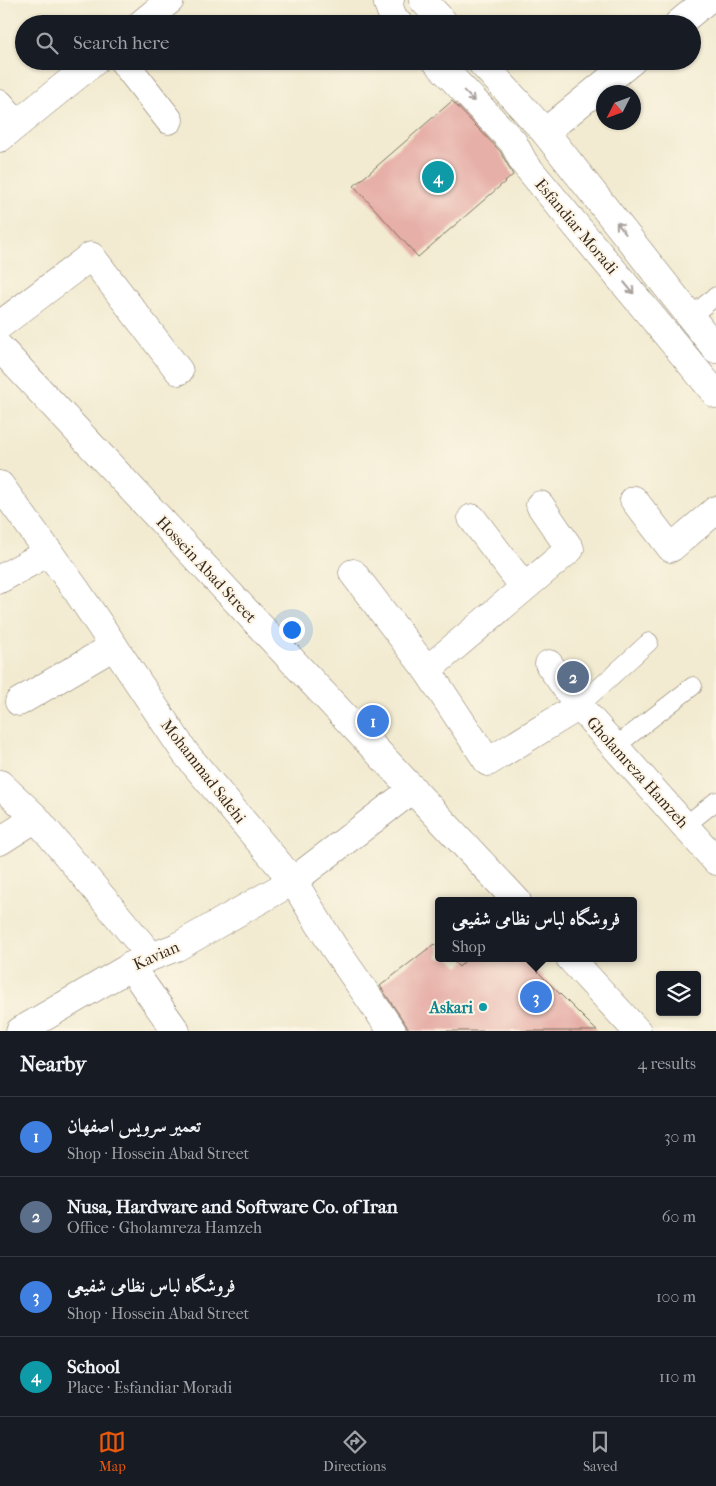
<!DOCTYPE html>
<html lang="en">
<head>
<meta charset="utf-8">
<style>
	:root { --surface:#171b24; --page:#20242c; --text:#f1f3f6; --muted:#9ea1a6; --line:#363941; --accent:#ea580c }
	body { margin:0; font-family:"IM FELL French Canon",Amiri,serif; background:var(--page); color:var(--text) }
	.controls { position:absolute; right:15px; bottom:15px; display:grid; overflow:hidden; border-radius:5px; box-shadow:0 1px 4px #0004 }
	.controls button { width:45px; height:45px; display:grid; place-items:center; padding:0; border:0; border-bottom:1px solid var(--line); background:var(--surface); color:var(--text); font:25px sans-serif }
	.compass { position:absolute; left:596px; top:85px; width:45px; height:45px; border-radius:50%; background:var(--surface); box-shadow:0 1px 4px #0004; rotate:228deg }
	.you { position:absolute; left:291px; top:629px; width:18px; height:18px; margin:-12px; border:4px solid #fff; border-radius:50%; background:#1a73e8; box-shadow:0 0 0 8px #1a73e833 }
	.badge { display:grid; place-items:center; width:32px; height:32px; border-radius:50%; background:var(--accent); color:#fff; font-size:16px; font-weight:700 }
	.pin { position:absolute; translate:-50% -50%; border:2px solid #fff; box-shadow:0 1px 5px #0006 }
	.popup { position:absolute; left:435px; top:897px; width:202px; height:65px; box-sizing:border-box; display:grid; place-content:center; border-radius:5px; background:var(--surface); filter:drop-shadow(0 1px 4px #0005); font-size:16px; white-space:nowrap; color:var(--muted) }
	.popup b { font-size:19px; color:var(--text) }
	.popup::after { content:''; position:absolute; left:50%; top:100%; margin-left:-10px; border:10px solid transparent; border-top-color:var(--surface) }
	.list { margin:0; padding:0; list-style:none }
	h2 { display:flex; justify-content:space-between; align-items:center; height:65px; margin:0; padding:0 20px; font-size:21px }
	h2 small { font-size:16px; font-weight:400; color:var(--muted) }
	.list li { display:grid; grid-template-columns:32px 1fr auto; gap:15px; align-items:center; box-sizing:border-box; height:80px; padding:0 20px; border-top:1px solid var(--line) }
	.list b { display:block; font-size:19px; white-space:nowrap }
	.list p { margin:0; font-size:16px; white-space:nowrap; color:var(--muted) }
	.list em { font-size:16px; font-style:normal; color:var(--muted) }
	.icon { flex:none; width:28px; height:28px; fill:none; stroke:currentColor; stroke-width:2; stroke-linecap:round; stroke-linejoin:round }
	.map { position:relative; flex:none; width:716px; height:1031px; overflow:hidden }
	.search { position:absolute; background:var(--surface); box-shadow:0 1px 4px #0004; left:15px; right:15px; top:15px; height:55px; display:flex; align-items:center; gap:12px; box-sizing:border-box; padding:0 18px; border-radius:28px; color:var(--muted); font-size:19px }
	.sheet { height:385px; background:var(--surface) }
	nav { display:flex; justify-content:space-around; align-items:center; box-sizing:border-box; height:70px; border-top:1px solid var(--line); background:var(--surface); font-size:14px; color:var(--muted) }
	nav a { display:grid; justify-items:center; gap:2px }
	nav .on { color:var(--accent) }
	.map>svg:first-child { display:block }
	.building { fill:#e6afa7 }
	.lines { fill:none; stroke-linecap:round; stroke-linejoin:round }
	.lane-casing { stroke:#7b6e5d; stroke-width:19 }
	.street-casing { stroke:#7b6e5d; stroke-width:29 }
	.secondary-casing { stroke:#7b6e5d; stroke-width:29 }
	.lane { stroke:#fff; stroke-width:18 }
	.street { stroke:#fff; stroke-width:28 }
	.secondary { stroke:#fff; stroke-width:28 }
	.oneway { stroke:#a79f9a }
	.culture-dot { fill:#0f9aa8; stroke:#fcf5e5; stroke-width:2 }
	.labels { text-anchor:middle; stroke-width:4; stroke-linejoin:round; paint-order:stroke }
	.street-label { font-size:16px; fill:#3b2a1e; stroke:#fcf5e5 }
	.culture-label { font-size:16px; font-weight:bold; fill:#0d838f; stroke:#fcf5e5; text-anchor:end }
</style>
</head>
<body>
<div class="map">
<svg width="716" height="1031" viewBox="0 0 716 1031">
	<rect width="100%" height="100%" fill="#fcf5e5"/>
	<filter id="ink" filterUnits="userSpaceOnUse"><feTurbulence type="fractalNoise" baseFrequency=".02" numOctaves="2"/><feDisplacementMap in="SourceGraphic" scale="10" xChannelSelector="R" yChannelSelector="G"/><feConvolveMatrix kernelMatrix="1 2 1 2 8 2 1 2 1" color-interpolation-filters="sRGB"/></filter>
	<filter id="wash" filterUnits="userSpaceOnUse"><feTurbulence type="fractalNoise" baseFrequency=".0096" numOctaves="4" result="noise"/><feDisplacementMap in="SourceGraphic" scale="20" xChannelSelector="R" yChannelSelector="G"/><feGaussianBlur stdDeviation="1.12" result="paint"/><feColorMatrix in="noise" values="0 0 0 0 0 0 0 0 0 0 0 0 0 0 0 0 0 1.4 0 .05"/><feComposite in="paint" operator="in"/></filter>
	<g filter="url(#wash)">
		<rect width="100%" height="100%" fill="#f2ebd1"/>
		<g id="blocks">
			<!-- building -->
			<g class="building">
				<path d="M452 101 500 151 513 175 418 257 354 186Z"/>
				<path d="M434 944 438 948V958H450L459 967 468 958H524L597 1031H410L380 986Z"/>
			</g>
		</g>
	</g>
	<g filter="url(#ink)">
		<use href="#blocks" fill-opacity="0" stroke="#7b6e5d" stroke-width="1"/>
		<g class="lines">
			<!-- lane casing -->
			<g class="lane-casing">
				<g id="lane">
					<path d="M691 316 716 296"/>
					<path d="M579 706 649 642"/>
					<path d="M616 746 693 686"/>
					<path d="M686 825 716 801"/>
				</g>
			</g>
			<!-- street casing -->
			<g class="street-casing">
				<g id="street">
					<path d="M141 24 170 0"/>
					<path d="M678 24 707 0"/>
					<path d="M123 61 169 120"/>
					<path d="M0 104 17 124"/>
					<path d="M545 132 632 61"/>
					<path d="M0 138 95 61"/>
					<path d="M0 325 91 256 179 371"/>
					<path d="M0 485 77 591 186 754 293 881 333 946 392 1031"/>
					<path d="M634 500 671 548 716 510"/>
					<path d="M472 518 524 587"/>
					<path d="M353 573 427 670 488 762 579 706"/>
					<path d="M0 579 49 552"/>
					<path d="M549 664 579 706 716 861"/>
					<path d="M427 670 570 549 540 505"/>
					<path d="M19 702 114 646"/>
					<path d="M0 784 36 818 0 841"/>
					<path d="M36 818 151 956"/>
					<path d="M130 966 176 1031"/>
					<path d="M20 1031 140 961 177 947 293 881 413 789"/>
				</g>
			</g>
			<!-- secondary casing -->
			<g class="secondary-casing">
				<g id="secondary">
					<path d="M390 0 388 4 393 17 399 24"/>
					<path d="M423 0 445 24"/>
					<path d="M436 61 513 142 524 163 716 394"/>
					<path d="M480 61 545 132 716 349"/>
					<path d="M0 348 517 901"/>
					<path d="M570 958 637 1031"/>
				</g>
			</g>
			<!-- lane -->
			<use href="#lane" class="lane"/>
			<!-- street -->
			<use href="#street" class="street"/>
			<!-- secondary -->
			<use href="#secondary" class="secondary"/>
		</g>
		<!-- one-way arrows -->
		<defs><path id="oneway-shaft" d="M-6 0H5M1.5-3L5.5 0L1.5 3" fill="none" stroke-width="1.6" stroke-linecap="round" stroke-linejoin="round" transform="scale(1.25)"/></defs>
		<g class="oneway">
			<use href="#oneway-shaft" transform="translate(469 96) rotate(46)"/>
			<use href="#oneway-shaft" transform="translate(621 228) rotate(-128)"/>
			<use href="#oneway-shaft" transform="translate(629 288) rotate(50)"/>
		</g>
	</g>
	<!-- markers -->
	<circle class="culture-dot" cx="483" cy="1007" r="5"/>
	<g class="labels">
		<!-- street labels -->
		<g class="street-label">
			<text transform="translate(577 226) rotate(50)" y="6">Esfandiar Moradi</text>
			<text transform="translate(207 569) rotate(47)" y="6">Hossein Abad Street</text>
			<text transform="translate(204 771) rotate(52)" y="6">Mohammad Salehi</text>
			<text transform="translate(638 772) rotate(48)" y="6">Gholamreza Hamzeh</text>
			<text transform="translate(156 955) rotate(-24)" y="6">Kavian</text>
		</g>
		<!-- culture labels -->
		<g class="culture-label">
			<text x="473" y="1013">Askari</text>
		</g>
	</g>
</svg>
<div class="controls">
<button><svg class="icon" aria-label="layers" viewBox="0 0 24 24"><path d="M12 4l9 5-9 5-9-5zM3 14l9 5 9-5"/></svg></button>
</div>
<svg class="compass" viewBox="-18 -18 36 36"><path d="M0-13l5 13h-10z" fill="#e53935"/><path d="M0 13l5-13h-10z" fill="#9ea1a6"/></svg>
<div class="you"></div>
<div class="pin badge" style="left:373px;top:721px;background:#3f7fe0">1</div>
<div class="pin badge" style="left:573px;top:677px;background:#5c6f8a">2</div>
<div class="pin badge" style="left:536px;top:997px;background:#3f7fe0">3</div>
<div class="popup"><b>فروشگاه لباس نظامی شفیعی</b>Shop</div>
<div class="pin badge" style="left:438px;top:177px;background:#0f9aa8">4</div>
<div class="search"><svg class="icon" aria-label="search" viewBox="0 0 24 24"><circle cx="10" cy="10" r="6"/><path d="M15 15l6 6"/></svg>Search here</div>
</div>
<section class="sheet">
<h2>Nearby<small>4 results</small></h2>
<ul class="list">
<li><span class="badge" style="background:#3f7fe0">1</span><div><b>تعمیر سرویس اصفهان</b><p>Shop · Hossein Abad Street</p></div><em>30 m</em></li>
<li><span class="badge" style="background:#5c6f8a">2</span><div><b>Nusa, Hardware and Software Co. of Iran</b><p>Office · Gholamreza Hamzeh</p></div><em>60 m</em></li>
<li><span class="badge" style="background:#3f7fe0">3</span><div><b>فروشگاه لباس نظامی شفیعی</b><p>Shop · Hossein Abad Street</p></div><em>100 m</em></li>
<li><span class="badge" style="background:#0f9aa8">4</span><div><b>School</b><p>Place · Esfandiar Moradi</p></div><em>110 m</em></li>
</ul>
</section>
<nav>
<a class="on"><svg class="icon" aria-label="map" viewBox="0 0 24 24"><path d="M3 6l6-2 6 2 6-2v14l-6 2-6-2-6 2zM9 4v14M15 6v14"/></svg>Map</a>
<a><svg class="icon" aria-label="directions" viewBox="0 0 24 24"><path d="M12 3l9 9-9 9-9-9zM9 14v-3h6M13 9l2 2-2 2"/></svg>Directions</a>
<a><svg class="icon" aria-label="saved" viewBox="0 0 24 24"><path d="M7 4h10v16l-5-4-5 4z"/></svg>Saved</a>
</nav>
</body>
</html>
